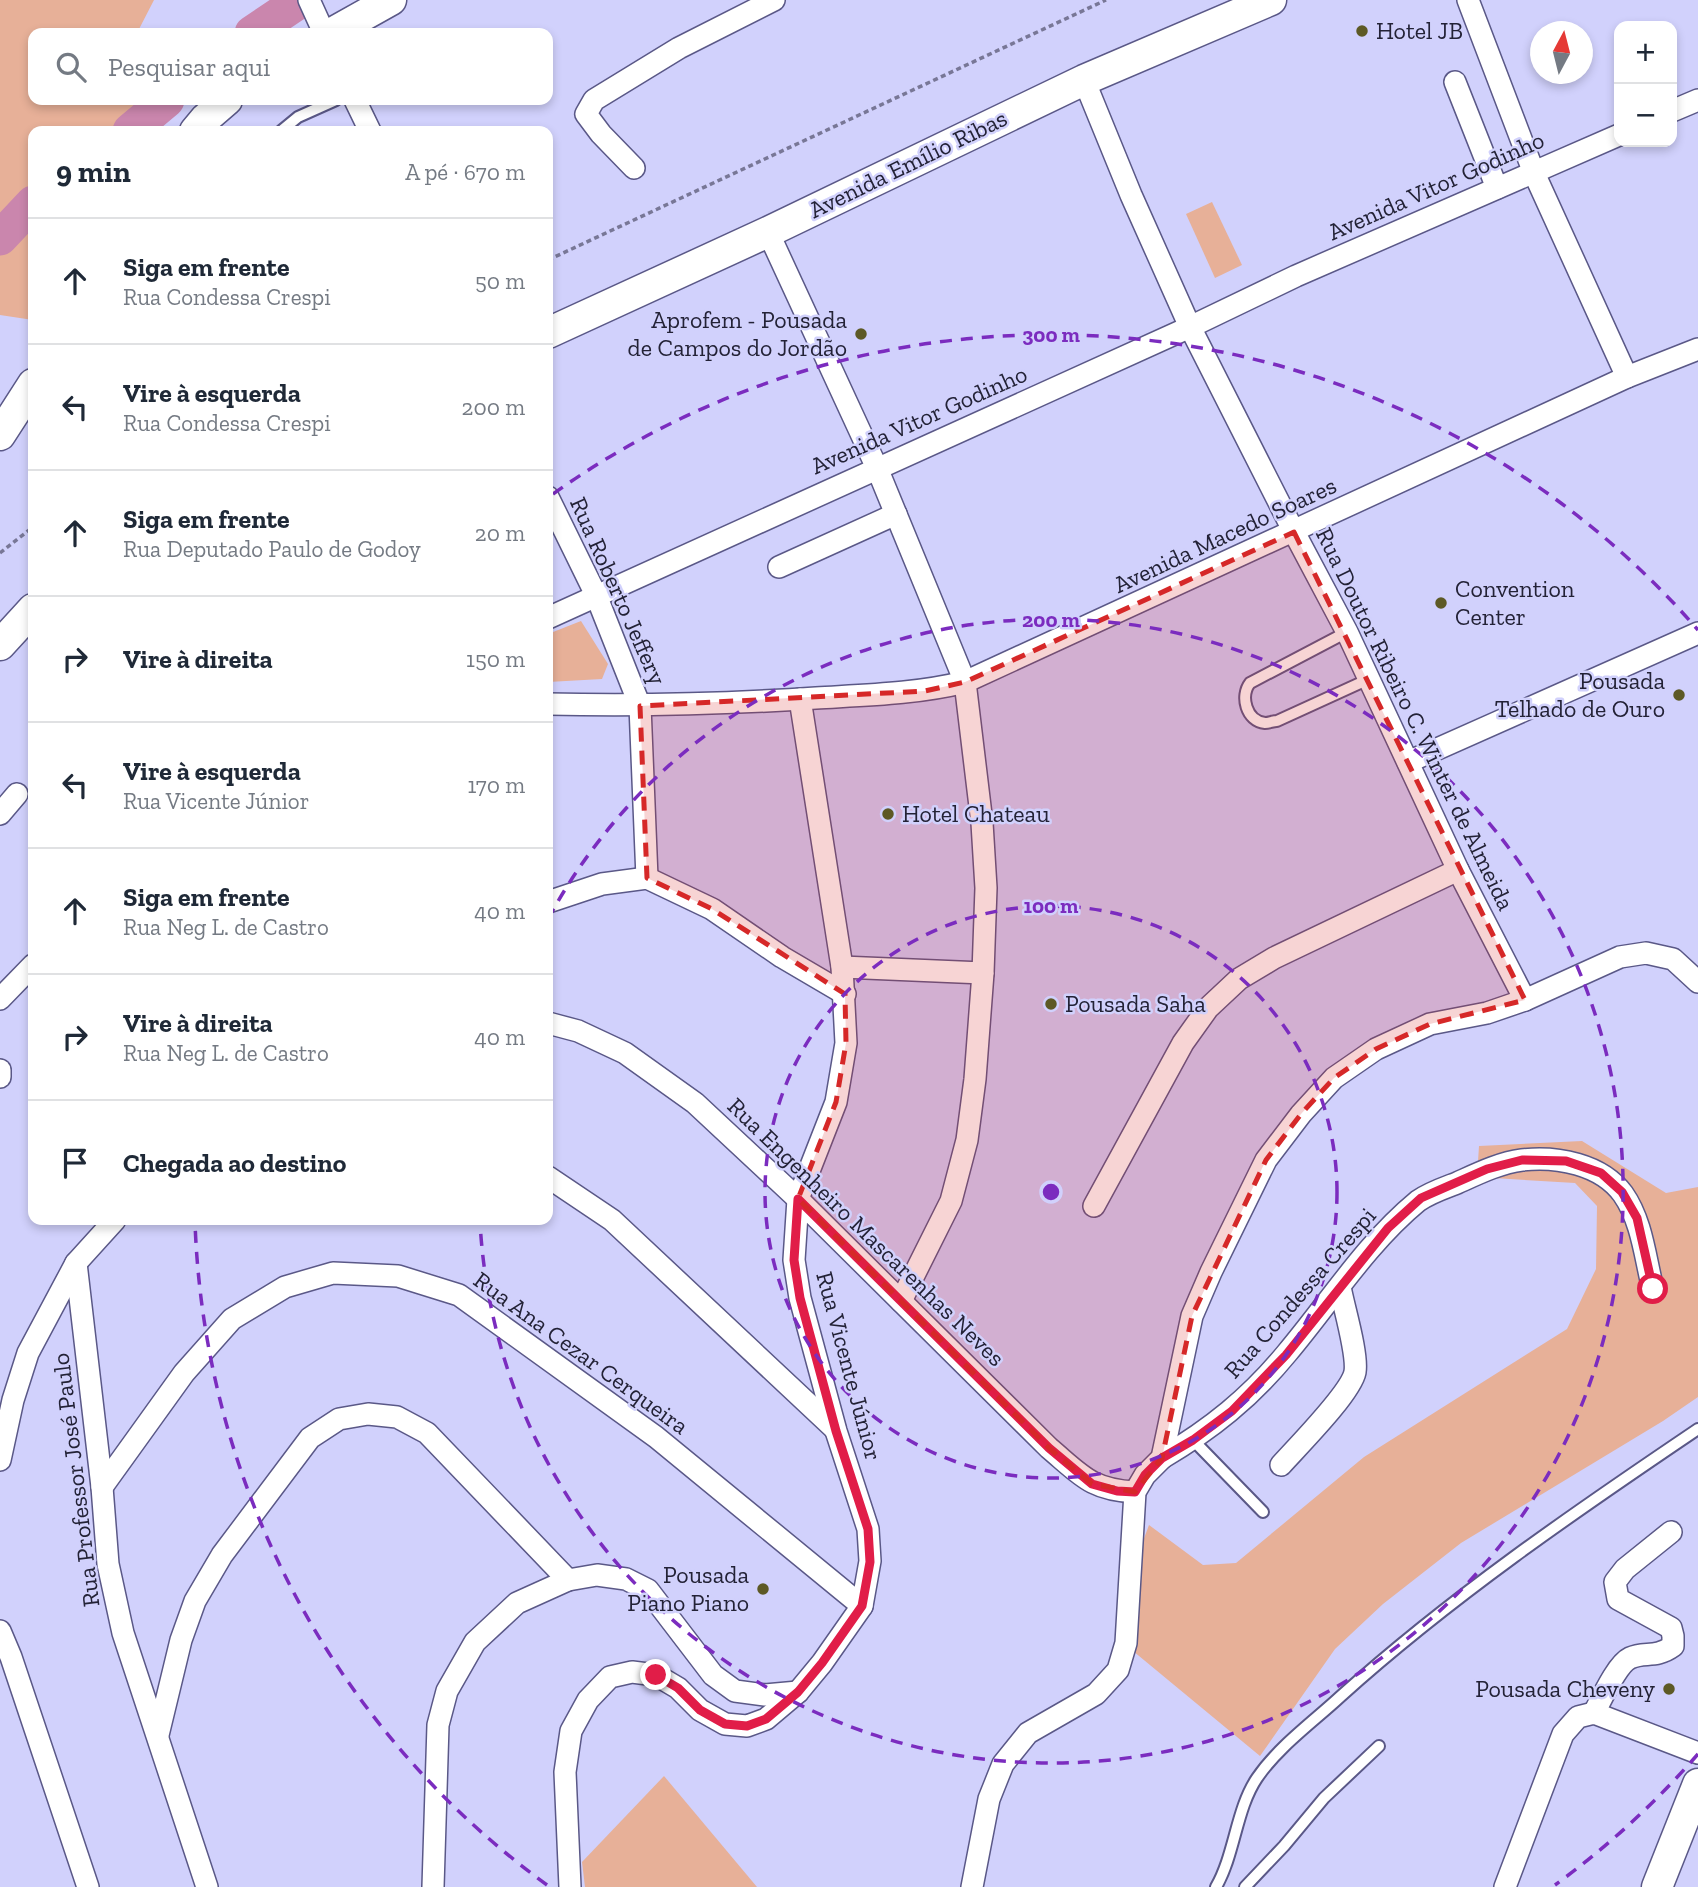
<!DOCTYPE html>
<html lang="pt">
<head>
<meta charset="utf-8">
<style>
	:root { --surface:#fff; --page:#f2f2f3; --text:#1f2937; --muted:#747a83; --line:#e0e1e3 }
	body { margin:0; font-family:"Zilla Slab",serif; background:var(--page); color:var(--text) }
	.controls { position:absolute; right:21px; top:21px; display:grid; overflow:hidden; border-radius:14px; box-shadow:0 4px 10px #0003 }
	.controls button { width:63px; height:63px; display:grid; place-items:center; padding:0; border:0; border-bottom:2px solid var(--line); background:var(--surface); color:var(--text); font:35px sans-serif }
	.compass { position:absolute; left:1530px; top:21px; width:63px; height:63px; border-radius:50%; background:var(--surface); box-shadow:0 4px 10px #0003; rotate:7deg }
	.stop { position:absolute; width:21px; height:21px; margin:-16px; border:5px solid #e11d48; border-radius:50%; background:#fff }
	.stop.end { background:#e11d48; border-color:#fff; box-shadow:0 2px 7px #0008 }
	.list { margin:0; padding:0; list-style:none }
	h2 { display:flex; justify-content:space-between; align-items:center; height:91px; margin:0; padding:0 28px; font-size:30px }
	h2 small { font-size:23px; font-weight:400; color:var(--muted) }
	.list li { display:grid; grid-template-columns:46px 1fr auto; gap:21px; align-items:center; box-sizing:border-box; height:126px; padding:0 28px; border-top:2px solid var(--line) }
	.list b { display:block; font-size:26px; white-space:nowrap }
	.list p { margin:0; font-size:23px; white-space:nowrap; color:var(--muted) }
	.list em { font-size:23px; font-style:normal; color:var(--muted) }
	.icon { flex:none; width:38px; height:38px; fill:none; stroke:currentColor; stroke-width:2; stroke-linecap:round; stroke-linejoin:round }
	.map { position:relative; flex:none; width:1698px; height:1887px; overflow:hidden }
	.search { position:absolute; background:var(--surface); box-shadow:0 4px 10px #0003; left:28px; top:28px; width:525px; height:77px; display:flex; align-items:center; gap:18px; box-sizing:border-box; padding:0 24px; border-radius:14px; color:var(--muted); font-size:26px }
	.panel { position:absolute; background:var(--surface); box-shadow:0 4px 10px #0003; left:28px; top:126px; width:525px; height:1099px; border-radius:14px }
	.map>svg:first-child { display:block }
	.green { fill:#e7b098 }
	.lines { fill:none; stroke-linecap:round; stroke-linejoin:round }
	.river { stroke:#ca86ad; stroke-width:35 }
	.lane-casing { stroke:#5a5887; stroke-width:14 }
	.street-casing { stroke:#5a5887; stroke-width:24 }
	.secondary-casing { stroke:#5a5887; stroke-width:33 }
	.path { stroke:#787796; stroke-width:3.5; stroke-dasharray:5 3.5; stroke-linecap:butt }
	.lane { stroke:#fff; stroke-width:10 }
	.street { stroke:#fff; stroke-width:21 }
	.secondary { stroke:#fff; stroke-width:30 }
	.route { stroke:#e11d48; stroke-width:9 }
	.marked { fill:#d62828; fill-opacity:0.2; stroke:#d62828; stroke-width:5; stroke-dasharray:14 9; stroke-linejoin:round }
	.ring { fill:none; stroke:#7b2cbf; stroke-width:3.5; stroke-dasharray:12 9 }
	.poi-dot { fill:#5d5925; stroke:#d1d1fc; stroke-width:2.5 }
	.labels { text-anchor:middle; stroke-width:5; stroke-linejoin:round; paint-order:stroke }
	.poi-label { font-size:24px; fill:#232236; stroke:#d1d1fc; text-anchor:start }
	.street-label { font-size:24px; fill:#232236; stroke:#d1d1fc }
	.centre { fill:#7b2cbf; stroke:#d1d1fc; stroke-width:3.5 }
	.ring-label { font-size:21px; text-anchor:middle; font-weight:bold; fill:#7b2cbf; stroke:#d1d1fc; stroke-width:5; stroke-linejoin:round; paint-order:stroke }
</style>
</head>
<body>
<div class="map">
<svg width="1698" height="1887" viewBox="0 0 1698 1887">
	<rect width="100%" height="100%" fill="#d1d1fc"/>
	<!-- green -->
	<g class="green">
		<path d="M0 0H154L137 33H33V100H172L147 131H33V320L0 315Z"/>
		<path d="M1212 202 1242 265 1215 278 1186 214Z"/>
		<path d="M581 621 608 664 602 679 548 682V634Z"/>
		<path d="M1582 1141 1666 1193 1698 1187V1397L1663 1421 1461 1543 1383 1604 1335 1649 1260 1756 1133 1651 1137 1557 1149 1525 1203 1565 1236 1563 1364 1457 1567 1329 1596 1269 1597 1206 1575 1183 1477 1177 1479 1146Z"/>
		<path d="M664 1776 757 1887H585L582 1862Z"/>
	</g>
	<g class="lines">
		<!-- river -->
		<g class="river">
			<path d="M252 33 301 0"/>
			<path d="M130 131 167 100"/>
			<path d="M0 238 33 203"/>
		</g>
		<!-- lane casing -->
		<g class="lane-casing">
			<g id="lane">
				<path d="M281 131 298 117 336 100"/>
				<path d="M1347 632 1250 683C1240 696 1246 721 1265 723 1269 723 1273 721 1277 721L1369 679"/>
				<path d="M1193 1440 1263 1512"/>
				<path d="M1216 1887C1235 1854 1236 1809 1257 1778 1279 1746 1313 1722 1341 1696 1451 1597 1575 1512 1698 1429"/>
				<path d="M1245 1887 1284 1846 1324 1798 1379 1746"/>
			</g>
		</g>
		<!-- street casing -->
		<g class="street-casing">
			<g id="street">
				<path d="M309 0 324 33"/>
				<path d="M1468 0 1534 173 1627 377"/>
				<path d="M1084 80 1131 195 1190 327 1294 532 1347 632 1458 870 1525 1000"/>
				<path d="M1455 82 1497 188"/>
				<path d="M355 100 370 131"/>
				<path d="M1672 111 1698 100"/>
				<path d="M634 168 601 134 586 114 594 100 679 48 774 0"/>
				<path d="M768 232 877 468 965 682 982 823 986 888 983 973 975 1079 967 1140 951 1201 901 1301"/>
				<path d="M548 497 596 595 640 706 647 878"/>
				<path d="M779 567 896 514"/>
				<path d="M548 618 1190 327 1296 276 1619 135"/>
				<path d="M548 704C637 706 726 704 816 698 866 695 916 694 965 682L1627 377 1698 349"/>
				<path d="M1408 762 1698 633"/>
				<path d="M0 814 17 794"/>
				<path d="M548 902 602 884 647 878 712 909 782 957 845 994"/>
				<path d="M842 967 983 973"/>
				<path d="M0 999 33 965"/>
				<path d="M548 1023 578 1031 625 1053 695 1103 798 1199 1049 1448C1081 1475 1091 1490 1135 1492"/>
				<path d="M0 1070V1077"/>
				<path d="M548 1177 612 1220 835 1429"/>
				<path d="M1094 1206 1183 1043 1208 1008 1239 979 1274 958 1458 870"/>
				<path d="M76 1263 102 1487 108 1564 123 1633 207 1887"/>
				<path d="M1162 1458C1211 1429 1250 1398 1287 1353 1330 1302 1366 1244 1418 1201 1429 1193 1444 1188 1457 1183 1477 1174 1499 1163 1522 1160 1557 1156 1601 1164 1623 1194 1642 1221 1645 1257 1653 1289"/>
				<path d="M0 1460 13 1400 28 1353 76 1263 115 1220"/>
				<path d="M1281 1465C1297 1447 1351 1393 1355 1372 1358 1354 1344 1308 1340 1287"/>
				<path d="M102 1487 184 1373 232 1319 285 1287 333 1273 398 1276 459 1295 656 1437 862 1606"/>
				<path d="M0 1631 11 1657 88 1887"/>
				<path d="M1594 1713C1601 1700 1617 1664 1630 1658 1645 1651 1655 1659 1673 1646V1636L1671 1628 1618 1599 1615 1582 1625 1569 1671 1532"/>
				<path d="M158 1735 181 1640 195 1601 222 1555 310 1438 339 1419 368 1414 397 1417 427 1433 568 1580"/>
				<path d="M433 1887 438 1725 447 1691 475 1642 517 1603 568 1580 597 1575 626 1579 648 1590 713 1675 735 1691 765 1695 798 1692"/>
				<path d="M570 1887 565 1772 571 1731 588 1700 610 1677 632 1672 656 1675 678 1688 700 1710 725 1724 747 1726 766 1719 798 1692 822 1663 862 1606 870 1561 868 1529 836 1431 800 1298 794 1260 798 1199 836 1102 846 1043 842 967 800 699"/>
				<path d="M972 1887 989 1799 1003 1764 1028 1733 1096 1694 1118 1670 1126 1643 1135 1492 1145 1475 1162 1458 1192 1316 1211 1272 1266 1160 1301 1114 1334 1078 1376 1049 1430 1024 1487 1013 1525 1000 1620 957 1646 953 1673 959 1698 982"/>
				<path d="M1505 1887 1563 1734 1578 1717 1594 1713 1698 1753"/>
			</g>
		</g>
		<!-- secondary casing -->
		<g class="secondary-casing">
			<g id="secondary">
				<path d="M332 33 391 0"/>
				<path d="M195 131 205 119 227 100"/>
				<path d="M548 333 768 232 1084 80 1271 0"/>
				<path d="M0 435 33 384"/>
				<path d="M0 645 33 609"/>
				<path d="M1657 1887 1698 1784"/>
			</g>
		</g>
		<!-- path -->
		<g class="path">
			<path d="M548 260 1106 0"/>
			<path d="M0 553 33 527"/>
		</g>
		<!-- lane -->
		<use href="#lane" class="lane"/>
		<!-- street -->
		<use href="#street" class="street"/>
		<!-- secondary -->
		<use href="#secondary" class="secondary"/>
	</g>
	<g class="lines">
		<!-- route -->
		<path class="route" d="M656 1675 678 1688 700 1710 725 1724 747 1726 766 1719 798 1692 822 1663 862 1606 870 1562 868 1529 836 1431 800 1298 794 1260 798 1199 1049 1448 1092 1484 1117 1491 1135 1492 1145 1475 1162 1458 1193 1440 1232 1411 1286 1355 1388 1228 1421 1198 1487 1169 1522 1160 1566 1161 1601 1173 1622 1192 1637 1218 1653 1289"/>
	</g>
	<!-- marked area -->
	<path class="marked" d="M1294 532 1525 1000 1430 1024 1376 1049 1334 1078 1301 1114 1266 1160 1192 1316 1162 1458 1135 1492 1092 1484 1049 1448 798 1199 836 1102 846 1043 845 994 712 909 647 878 640 706 925 691 965 682Z"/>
	<!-- distance rings -->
	<g class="ring">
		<circle cx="1051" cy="1192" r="286"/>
		<path d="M548 919A572 572 0 1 1 480 1222"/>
		<path d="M1698 1754A857 857 0 0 1 1555 1885M547 1885A857 857 0 0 1 195 1222M553 494A857 857 0 0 1 1698 630"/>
	</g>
	<!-- markers -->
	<g class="poi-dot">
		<circle cx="1362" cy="31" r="7"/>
		<circle cx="861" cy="334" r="7"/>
		<circle cx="1441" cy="603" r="7"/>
		<circle cx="1679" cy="695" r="7"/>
		<circle cx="888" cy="814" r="7"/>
		<circle cx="1051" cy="1004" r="7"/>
		<circle cx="763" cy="1589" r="7"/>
		<circle cx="1669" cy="1689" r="7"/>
	</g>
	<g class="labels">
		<!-- poi labels -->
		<g class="poi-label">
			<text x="1376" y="39">Hotel JB</text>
			<text x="847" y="328" text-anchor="end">Aprofem - Pousada<tspan x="847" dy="28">de Campos do Jordão</tspan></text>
			<text x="1455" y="597">Convention<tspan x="1455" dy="28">Center</tspan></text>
			<text x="1665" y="689" text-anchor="end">Pousada<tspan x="1665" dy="28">Telhado de Ouro</tspan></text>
			<text x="902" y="822">Hotel Chateau</text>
			<text x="1065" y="1012">Pousada Saha</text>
			<text x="749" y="1583" text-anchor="end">Pousada<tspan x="749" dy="28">Piano Piano</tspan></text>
			<text x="1655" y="1697" text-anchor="end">Pousada Cheveny</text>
		</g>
		<!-- street labels -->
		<g class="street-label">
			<text transform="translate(908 164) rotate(-26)" y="8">Avenida Emílio Ribas</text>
			<text transform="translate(1436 186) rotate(-24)" y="8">Avenida Vitor Godinho</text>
			<text transform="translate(919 420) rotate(-24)" y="8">Avenida Vitor Godinho</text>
			<text transform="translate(1225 535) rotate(-25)" y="8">Avenida Macedo Soares</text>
			<text transform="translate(618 591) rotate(66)" y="8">Rua Roberto Jeffery</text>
			<text transform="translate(1415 719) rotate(64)" y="8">Rua Doutor Ribeiro C. Winter de Almeida</text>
			<text transform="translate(866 1232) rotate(44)" y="8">Rua Engenheiro Mascarenhas Neves</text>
			<text transform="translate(1300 1293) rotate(-49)" y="8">Rua Condessa Crespi</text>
			<text transform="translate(581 1353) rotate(36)" y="8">Rua Ana Cezar Cerqueira</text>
			<text transform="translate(849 1366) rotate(75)" y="8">Rua Vicente Júnior</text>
			<text transform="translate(76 1480) rotate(-97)" y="8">Rua Professor José Paulo</text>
		</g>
	</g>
	<circle cx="1051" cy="1192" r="10" class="centre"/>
	<g class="ring-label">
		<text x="1051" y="342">300 m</text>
		<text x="1051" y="627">200 m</text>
		<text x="1051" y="913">100 m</text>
	</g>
</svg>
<div class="controls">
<button>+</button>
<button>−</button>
</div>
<svg class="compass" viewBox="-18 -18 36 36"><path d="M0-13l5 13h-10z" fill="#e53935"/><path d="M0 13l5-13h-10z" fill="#747a83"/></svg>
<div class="stop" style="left:1653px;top:1289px"></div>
<div class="stop end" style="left:656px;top:1675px"></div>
<div class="search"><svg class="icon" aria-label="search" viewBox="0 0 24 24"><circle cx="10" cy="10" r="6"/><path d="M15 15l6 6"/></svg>Pesquisar aqui</div>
<section class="panel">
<h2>9 min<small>A pé · 670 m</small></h2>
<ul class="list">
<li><svg class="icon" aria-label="ahead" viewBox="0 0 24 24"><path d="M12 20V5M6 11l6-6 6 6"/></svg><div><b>Siga em frente</b><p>Rua Condessa Crespi</p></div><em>50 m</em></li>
<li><svg class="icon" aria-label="left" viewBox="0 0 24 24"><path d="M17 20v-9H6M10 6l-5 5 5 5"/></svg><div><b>Vire à esquerda</b><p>Rua Condessa Crespi</p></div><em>200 m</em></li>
<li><svg class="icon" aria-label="ahead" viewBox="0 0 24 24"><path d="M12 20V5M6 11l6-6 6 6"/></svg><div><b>Siga em frente</b><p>Rua Deputado Paulo de Godoy</p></div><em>20 m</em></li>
<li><svg class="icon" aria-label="right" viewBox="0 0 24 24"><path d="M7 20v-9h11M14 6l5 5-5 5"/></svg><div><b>Vire à direita</b></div><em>150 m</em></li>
<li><svg class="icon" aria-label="left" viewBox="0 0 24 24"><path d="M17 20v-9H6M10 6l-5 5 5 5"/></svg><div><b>Vire à esquerda</b><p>Rua Vicente Júnior</p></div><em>170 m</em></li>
<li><svg class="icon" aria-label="ahead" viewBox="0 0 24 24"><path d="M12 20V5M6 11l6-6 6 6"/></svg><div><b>Siga em frente</b><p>Rua Neg L. de Castro</p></div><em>40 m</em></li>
<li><svg class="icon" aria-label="right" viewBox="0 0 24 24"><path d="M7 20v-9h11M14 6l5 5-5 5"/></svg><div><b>Vire à direita</b><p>Rua Neg L. de Castro</p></div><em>40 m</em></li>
<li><svg class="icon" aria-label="arrive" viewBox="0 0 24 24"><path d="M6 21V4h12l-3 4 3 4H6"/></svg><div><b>Chegada ao destino</b></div></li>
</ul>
</section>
</div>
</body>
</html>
